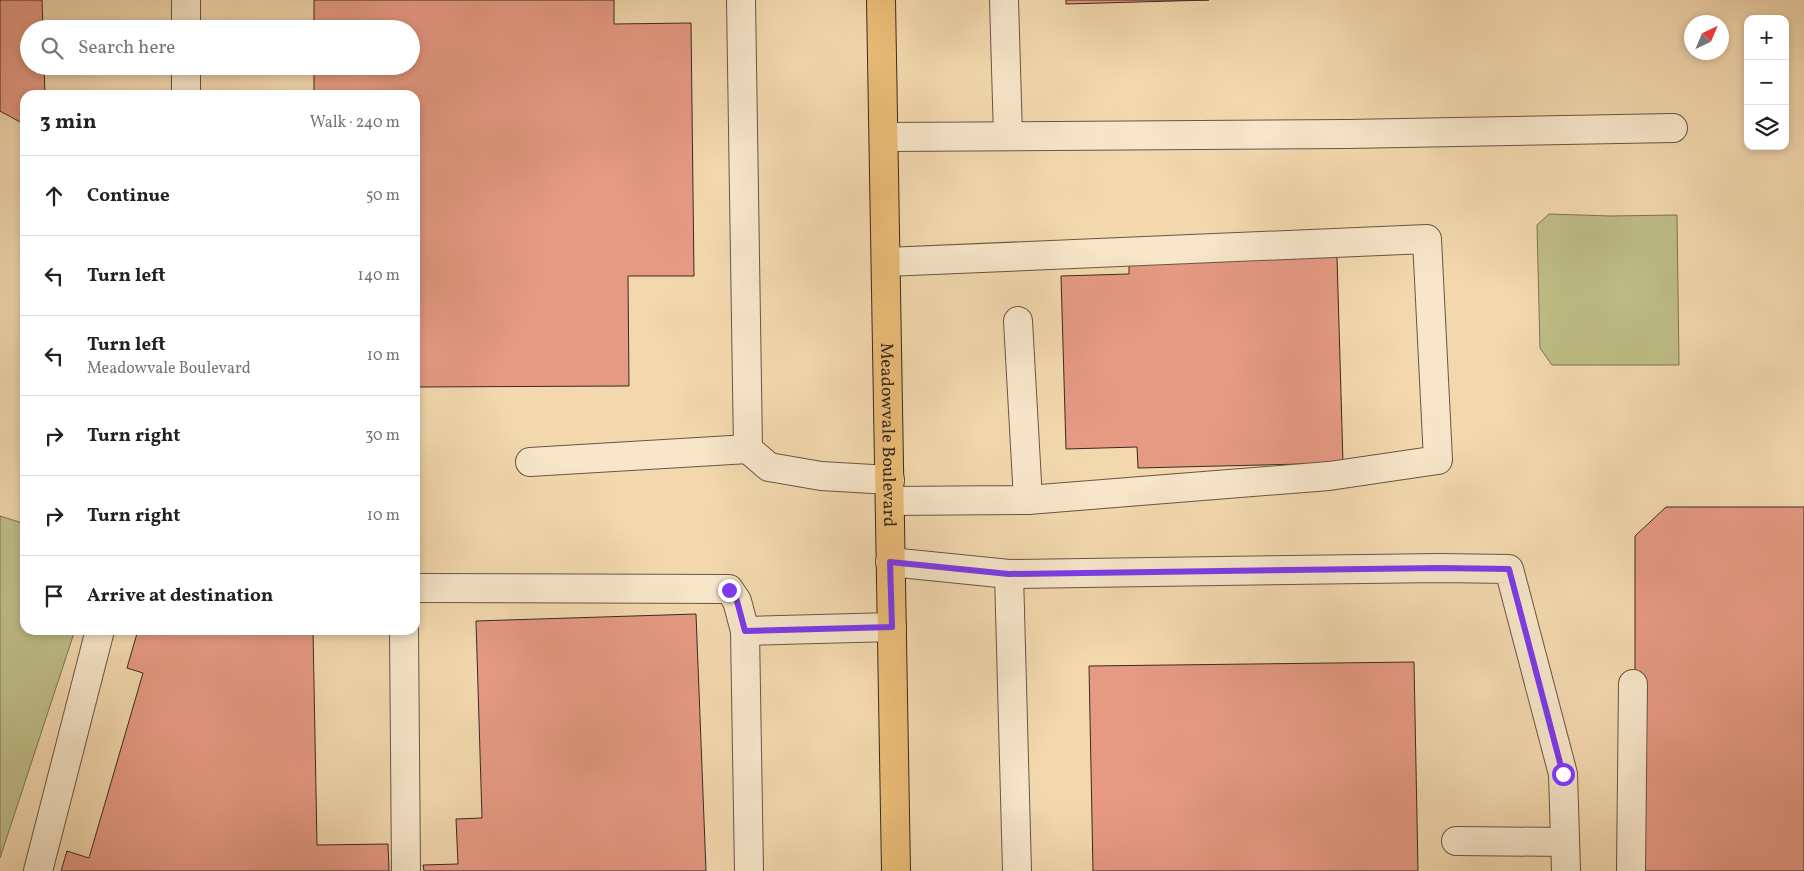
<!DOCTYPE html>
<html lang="en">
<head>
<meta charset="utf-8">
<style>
	:root { --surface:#fff; --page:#f6f6f6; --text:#222; --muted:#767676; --line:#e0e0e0 }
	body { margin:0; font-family:Vollkorn,serif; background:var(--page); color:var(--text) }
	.controls { position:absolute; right:15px; top:15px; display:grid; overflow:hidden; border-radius:10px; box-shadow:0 2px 8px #0003 }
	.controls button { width:45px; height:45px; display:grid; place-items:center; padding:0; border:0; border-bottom:1px solid var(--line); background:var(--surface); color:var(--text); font:25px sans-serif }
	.compass { position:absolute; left:1684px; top:15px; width:45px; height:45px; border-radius:50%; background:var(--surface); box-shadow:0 2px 8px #0003; rotate:44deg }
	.stop { position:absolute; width:15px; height:15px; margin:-11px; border:4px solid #7c3aed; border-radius:50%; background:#fff }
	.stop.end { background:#7c3aed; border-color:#fff; box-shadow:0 1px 5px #0008 }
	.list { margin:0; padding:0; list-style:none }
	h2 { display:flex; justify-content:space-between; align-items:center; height:65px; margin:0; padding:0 20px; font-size:21px }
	h2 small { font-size:16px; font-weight:400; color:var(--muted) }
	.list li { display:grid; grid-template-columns:32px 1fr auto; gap:15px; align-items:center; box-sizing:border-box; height:80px; padding:0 20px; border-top:1px solid var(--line) }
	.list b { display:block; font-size:19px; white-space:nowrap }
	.list p { margin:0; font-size:16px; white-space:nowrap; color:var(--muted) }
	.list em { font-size:16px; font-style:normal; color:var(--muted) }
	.icon { flex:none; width:28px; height:28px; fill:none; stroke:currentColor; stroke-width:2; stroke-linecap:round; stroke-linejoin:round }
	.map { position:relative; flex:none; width:1804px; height:871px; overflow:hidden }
	.search { position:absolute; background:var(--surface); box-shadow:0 2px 8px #0003; left:20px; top:20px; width:400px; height:55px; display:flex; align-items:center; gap:12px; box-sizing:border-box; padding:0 18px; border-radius:28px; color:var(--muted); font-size:19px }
	.panel { position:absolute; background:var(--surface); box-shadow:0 2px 8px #0003; left:20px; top:90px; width:400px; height:545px; border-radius:15px }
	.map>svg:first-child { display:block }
	.green { fill:#bfbe87; stroke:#7c7454 }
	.building { fill:#e69a84; stroke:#392a21 }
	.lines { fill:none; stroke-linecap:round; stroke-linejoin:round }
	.minor-casing { stroke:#685644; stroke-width:30 }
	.major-casing { stroke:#392a21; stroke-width:30 }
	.minor { stroke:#f7e6ca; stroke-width:28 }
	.major { stroke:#eabc77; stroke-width:28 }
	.route { stroke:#7c3aed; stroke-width:6 }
	.labels { text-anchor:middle; stroke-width:5; stroke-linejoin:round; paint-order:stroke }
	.street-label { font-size:18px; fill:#392a21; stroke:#f7e6ca }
</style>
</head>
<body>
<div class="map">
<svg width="1804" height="871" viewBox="0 0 1804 871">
	<rect width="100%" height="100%" fill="#f3d8ae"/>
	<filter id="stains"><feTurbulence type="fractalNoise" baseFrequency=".004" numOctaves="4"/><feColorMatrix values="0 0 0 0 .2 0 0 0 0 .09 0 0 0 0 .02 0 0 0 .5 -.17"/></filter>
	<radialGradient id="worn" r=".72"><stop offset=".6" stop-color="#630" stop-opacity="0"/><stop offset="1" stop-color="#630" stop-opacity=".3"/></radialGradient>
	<!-- green -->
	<g class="green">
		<path d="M1549 214 1610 216 1677 215 1679 365H1552L1540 348 1537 225Z"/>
		<path d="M0 516 25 524V630H75L0 858Z"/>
	</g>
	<!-- building -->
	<g class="building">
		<path d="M0 0H42L43 29H29V66H44L45 95H25V123H22L0 111Z"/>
		<path d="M314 0H614V24L691 23 694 276H628L629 386 415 387V95H314V66H411V29H314Z"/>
		<path d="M1066 0H1209L1066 4Z"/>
		<path d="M1337 257 1343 463 1138 468 1137 447 1066 449 1061 276 1129 274V262Z"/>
		<path d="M1666 507H1804V871H1635V536Z"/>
		<path d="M696 614 706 871H424L423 865 458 864 456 819 482 818 476 621Z"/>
		<path d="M138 630H313L317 845 388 844 389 871H61L67 851 89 858 143 673 127 668Z"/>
		<path d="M1414 662 1418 871H1093L1089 666Z"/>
	</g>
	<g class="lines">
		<!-- minor casing -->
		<g class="minor-casing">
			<g id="minor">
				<path d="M741 0 748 449 769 467 821 476 890 480"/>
				<path d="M1004 0 1008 136"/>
				<path d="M186 29V0"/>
				<path d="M186 95V66"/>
				<path d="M884 137 1347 134 1673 128"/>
				<path d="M886 262 1427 239 1438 460 1329 476 1028 500"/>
				<path d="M530 462 748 449"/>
				<path d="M890 501 1028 500 1018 321"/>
				<path d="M890 562 1009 574 1440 568 1509 569 1563 774 1566 871"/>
				<path d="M1009 574 1017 871"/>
				<path d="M415 588 729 589 737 601 745 631 749 871"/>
				<path d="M404 630 406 871"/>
				<path d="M745 631 892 627"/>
				<path d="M1456 841 1565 842"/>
				<path d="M38 871 100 630"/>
				<path d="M1631 871 1633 684"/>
			</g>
		</g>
		<!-- major casing -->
		<g class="major-casing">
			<g id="major">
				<path id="s1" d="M881 0 896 871"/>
			</g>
		</g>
		<!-- minor -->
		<use href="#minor" class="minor"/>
		<!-- major -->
		<use href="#major" class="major"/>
	</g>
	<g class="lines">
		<!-- route -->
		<path class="route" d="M729 590 737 601 745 631 892 627 890 562 1009 574 1440 568 1509 569 1563 774"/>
	</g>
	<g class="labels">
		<!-- street labels -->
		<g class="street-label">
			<text dy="6" stroke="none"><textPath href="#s1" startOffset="435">Meadowvale Boulevard</textPath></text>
		</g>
	</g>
	<rect width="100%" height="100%" filter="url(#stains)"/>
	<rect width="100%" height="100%" fill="url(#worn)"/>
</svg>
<div class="controls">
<button>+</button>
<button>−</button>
<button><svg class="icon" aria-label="layers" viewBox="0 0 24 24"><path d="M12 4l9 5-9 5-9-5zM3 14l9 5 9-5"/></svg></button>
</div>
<svg class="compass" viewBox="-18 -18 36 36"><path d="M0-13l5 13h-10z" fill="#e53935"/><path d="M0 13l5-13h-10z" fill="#767676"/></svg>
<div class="stop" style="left:1563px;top:774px"></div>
<div class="stop end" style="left:729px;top:590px"></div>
<div class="search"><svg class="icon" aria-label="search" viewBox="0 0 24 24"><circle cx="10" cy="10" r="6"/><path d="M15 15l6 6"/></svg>Search here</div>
<section class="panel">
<h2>3 min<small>Walk · 240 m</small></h2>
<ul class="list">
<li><svg class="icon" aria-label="ahead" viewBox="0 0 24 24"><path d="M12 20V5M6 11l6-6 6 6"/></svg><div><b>Continue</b></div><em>50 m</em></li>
<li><svg class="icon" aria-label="left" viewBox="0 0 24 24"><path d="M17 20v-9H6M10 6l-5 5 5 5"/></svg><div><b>Turn left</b></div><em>140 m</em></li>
<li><svg class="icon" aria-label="left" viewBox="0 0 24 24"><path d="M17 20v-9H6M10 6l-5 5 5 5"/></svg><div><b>Turn left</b><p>Meadowvale Boulevard</p></div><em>10 m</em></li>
<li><svg class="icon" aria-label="right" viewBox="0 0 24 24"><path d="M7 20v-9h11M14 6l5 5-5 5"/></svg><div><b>Turn right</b></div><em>30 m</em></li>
<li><svg class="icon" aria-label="right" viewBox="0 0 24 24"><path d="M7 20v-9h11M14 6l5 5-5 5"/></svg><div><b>Turn right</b></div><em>10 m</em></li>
<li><svg class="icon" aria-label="arrive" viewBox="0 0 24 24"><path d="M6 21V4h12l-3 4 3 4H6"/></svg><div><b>Arrive at destination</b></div></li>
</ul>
</section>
</div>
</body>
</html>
